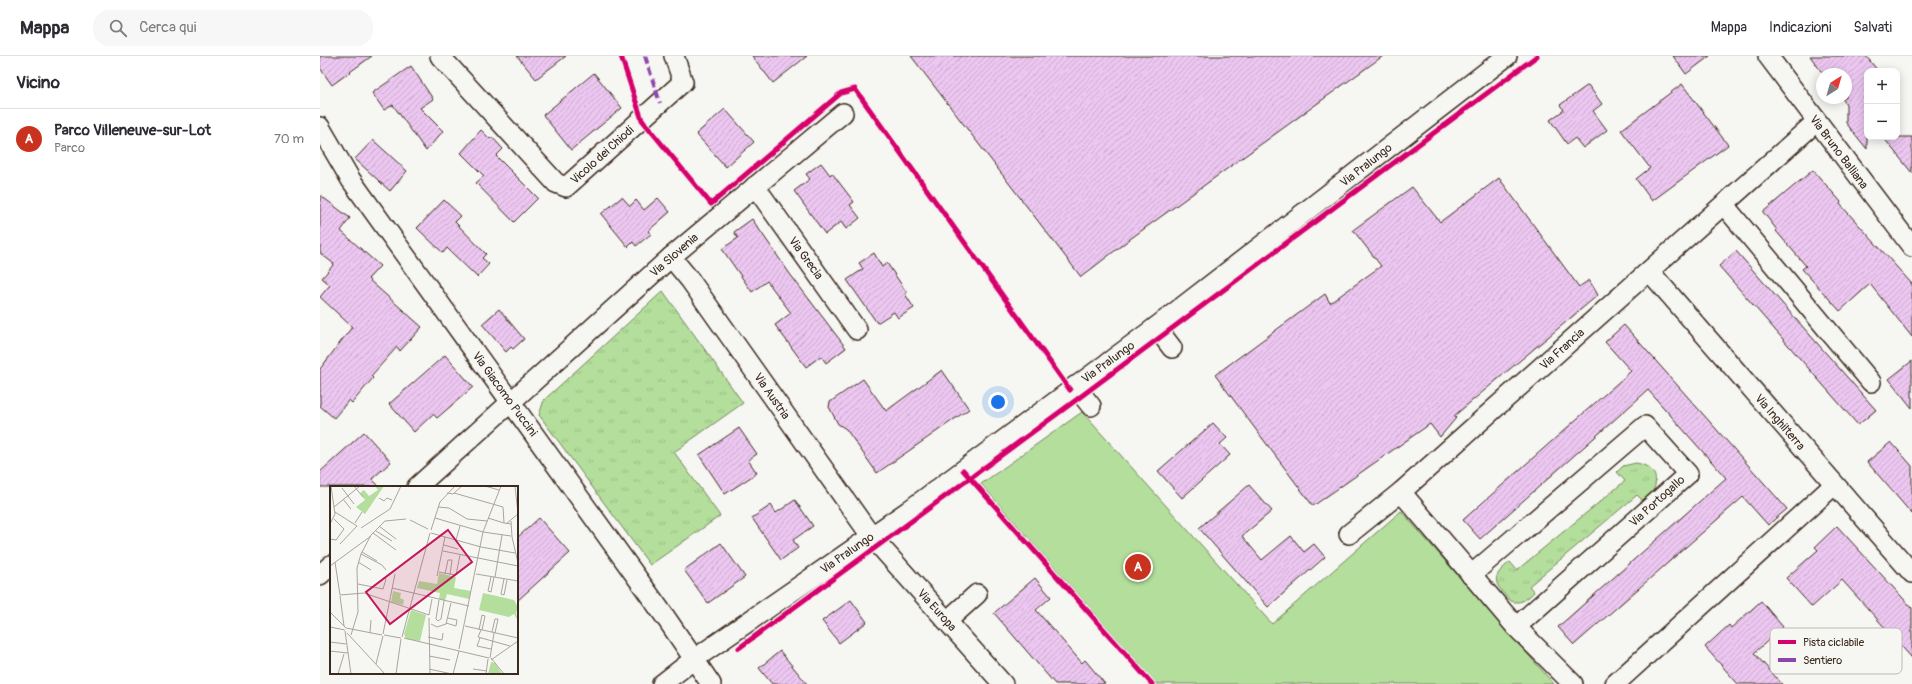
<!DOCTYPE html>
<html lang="it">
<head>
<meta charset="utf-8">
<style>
	:root { --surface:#fff; --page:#f7f7f7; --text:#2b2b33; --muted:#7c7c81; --line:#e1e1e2; --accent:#c8321e }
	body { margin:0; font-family:Pangolin,sans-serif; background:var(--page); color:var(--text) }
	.controls { position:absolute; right:12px; top:12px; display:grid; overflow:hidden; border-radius:8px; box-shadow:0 2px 10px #0003 }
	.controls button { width:36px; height:36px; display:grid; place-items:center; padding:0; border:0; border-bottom:1px solid var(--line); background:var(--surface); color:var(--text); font:20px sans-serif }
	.compass { position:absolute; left:1496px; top:12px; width:36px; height:36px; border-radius:50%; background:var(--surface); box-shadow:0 2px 10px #0003; rotate:37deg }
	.you { position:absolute; left:678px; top:346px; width:14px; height:14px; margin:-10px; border:3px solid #fff; border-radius:50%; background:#1a73e8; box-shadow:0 0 0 6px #1a73e833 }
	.badge { display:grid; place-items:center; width:26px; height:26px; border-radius:50%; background:var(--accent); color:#fff; font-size:13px; font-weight:700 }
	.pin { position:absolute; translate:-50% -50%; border:2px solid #fff; box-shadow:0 1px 4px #0006 }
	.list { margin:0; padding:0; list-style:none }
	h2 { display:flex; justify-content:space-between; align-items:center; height:52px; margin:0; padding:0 16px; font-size:17px }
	h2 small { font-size:13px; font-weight:400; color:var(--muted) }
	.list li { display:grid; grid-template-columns:26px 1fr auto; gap:12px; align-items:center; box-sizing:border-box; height:60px; padding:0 16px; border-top:1px solid var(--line) }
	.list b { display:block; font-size:15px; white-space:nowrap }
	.list p { margin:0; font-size:13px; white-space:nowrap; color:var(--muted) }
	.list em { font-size:13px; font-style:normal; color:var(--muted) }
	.icon { flex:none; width:22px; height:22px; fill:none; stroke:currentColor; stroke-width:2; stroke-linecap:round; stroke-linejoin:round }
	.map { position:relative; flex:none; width:1592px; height:628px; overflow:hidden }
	header { display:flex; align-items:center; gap:24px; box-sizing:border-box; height:56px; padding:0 20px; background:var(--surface); border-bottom:1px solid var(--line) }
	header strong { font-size:19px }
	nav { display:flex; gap:22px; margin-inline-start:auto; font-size:14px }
	.search { width:280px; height:36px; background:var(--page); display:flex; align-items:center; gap:10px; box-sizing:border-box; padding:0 14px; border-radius:16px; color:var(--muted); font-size:15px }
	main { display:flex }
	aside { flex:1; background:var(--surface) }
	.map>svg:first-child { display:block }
	.grass { fill:url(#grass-tufts); stroke:#77845c }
	.park { fill:#b3de9b; stroke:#77845c }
	.building { fill:url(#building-hatch); stroke:#3b2a1e }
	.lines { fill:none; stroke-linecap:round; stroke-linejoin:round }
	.minor-casing { stroke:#3b2a1e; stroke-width:22 }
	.minor { stroke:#f6f6f2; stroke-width:19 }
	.quiet { stroke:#8e44ad; stroke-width:4; stroke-dasharray:8 4; stroke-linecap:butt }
	.cycleway-casing { stroke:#f6f6f2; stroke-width:8 }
	.cycleway { stroke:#d6006c; stroke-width:5 }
	.labels { text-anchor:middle; stroke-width:3; stroke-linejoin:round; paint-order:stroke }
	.street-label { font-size:12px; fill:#3b2a1e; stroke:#f6f6f2 }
	.inset-road { fill:none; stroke:#aba49d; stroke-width:1 }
	.view { fill:#c2185b; fill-opacity:0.15; stroke:#c2185b; stroke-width:2 }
	.inset-edge { fill:none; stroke:#3b2a1e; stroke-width:2 }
	.key { fill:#f6f6f2; stroke:#beb9b2; stroke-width:1 }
	.key-label { font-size:11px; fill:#3b2a1e }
</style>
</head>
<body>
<header>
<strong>Mappa</strong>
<div class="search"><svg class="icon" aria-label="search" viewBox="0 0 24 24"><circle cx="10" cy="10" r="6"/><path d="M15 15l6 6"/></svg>Cerca qui</div>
<nav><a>Mappa</a><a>Indicazioni</a><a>Salvati</a></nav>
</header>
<main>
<aside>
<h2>Vicino<small></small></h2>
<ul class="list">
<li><span class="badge">A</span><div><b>Parco Villeneuve-sur-Lot</b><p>Parco</p></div><em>70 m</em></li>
</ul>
</aside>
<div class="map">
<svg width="1592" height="628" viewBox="0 0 1592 628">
	<defs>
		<pattern id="grass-tufts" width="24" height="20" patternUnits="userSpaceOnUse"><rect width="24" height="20" fill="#b3de9b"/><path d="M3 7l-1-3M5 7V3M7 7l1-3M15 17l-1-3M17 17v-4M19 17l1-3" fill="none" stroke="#9bbf85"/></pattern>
		<pattern id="building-hatch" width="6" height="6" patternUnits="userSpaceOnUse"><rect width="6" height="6" fill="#ecc7f1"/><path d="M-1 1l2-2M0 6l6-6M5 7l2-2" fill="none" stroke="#cbabce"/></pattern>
	</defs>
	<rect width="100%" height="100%" fill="#f6f6f2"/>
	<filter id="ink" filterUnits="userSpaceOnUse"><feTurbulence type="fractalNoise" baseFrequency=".025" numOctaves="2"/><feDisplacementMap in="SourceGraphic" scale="8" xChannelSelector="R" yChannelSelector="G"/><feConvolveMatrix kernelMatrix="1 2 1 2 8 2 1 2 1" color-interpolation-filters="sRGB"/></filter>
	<g filter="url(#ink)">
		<!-- grass -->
		<g class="grass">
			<path d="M343 235 423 347 354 396 400 460 330 509 219 359 224 344Z"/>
			<path d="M1316 407C1340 411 1341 431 1324 446L1317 439 1209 530 1214 536C1209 541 1203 547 1195 546 1191 546 1187 542 1185 539 1171 524 1175 518 1190 506L1197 514 1305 425 1297 416 1303 410Z"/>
		</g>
		<!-- park -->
		<path class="park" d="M762 356 952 568 1081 455 1234 628H837L661 428Z"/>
		<!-- building -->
		<g class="building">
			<path d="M0 0H52L12 29 0 12Z"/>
			<path d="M197 0H246L216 23Z"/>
			<path d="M432 0H487L453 27Z"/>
			<path d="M591 0H1063L810 183 761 221Z"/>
			<path d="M1353 0H1390L1366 18Z"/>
			<path d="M1490 0H1546L1558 15H1547V93L1526 67V48L1522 42H1526V18H1503Z"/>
			<path d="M91 10 113 43 100 52 123 75 106 95 73 49 64 54 52 37Z"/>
			<path d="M274 17 302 52 251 94 223 59Z"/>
			<path d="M1362 28 1408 89 1332 145 1316 123 1330 112 1301 74Z"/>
			<path d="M1268 29 1282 48 1273 55 1287 74 1263 92 1255 82 1247 88 1230 64 1244 54 1240 49Z"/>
			<path d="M405 53 434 86 406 111 376 78Z"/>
			<path d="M161 74 170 83 172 81 183 93 176 100 218 142 194 166 156 127 164 120 141 97Z"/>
			<path d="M1563 81H1592V117Z"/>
			<path d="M53 84 87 115 70 135 35 103Z"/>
			<path d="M501 107 510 119 512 117 534 146 530 149 540 162 526 173 521 166 505 178 474 135 490 123 486 118Z"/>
			<path d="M1493 114 1521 146 1520 148 1592 228V281L1550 228 1520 255 1482 213 1486 210 1456 175 1457 174 1443 156Z"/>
			<path d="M1179 122 1259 231 1269 224 1278 239 1134 360 1136 362 1120 381 1110 368 993 450 895 319 1005 238 1010 247 1061 210 1033 174 1092 131 1120 166Z"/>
			<path d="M0 139 30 162 21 175 60 210 48 223 102 271 80 295 77 291 51 320 53 322 32 347 29 344 14 362 0 350V313L32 271 0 241 10 229 2 222 14 208 0 197Z"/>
			<path d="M302 141 310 150 316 144 324 154 338 142 350 156 328 175 331 178 316 190 313 186 308 191 281 158Z"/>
			<path d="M124 144 141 160 135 166 166 198 162 202 169 208 157 221 127 192 123 197 97 172Z"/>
			<path d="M432 163 470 218 526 292 506 307 501 300 486 311 455 269 471 257 447 225 432 236 402 193 418 182 414 176Z"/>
			<path d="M1416 195 1556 354 1538 369 1399 210Z"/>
			<path d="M554 197 562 211 567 207 587 237 585 238 594 252 578 262 574 256 557 267 527 224 543 213 539 207Z"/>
			<path d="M179 253 204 283 193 293 191 291 186 296 162 268Z"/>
			<path d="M1304 269 1467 453 1448 469 1423 441 1254 589 1238 571 1406 422 1328 334 1160 483 1143 464 1311 315 1285 286Z"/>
			<path d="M125 299 153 331 117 362 113 358 94 376 69 348Z"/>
			<path d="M1592 305V352L1569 323Z"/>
			<path d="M622 314 649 353 557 417 526 373 518 368 509 351 510 346 543 323 566 355Z"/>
			<path d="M893 367 907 382 900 388 910 399 862 442 838 415Z"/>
			<path d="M419 372 437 398 428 404 437 417 405 438 379 399Z"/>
			<path d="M44 376 71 406 52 423 60 431H0V416Z"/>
			<path d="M1571 386 1592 410V458L1547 406Z"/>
			<path d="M929 429 952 455 922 480 942 504 971 480 984 496 994 488 1005 501 948 551 879 472Z"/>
			<path d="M475 444 493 470 473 484 478 492 461 504 432 462 451 449 456 457Z"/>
			<path d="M219 462 250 497 197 545V482Z"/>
			<path d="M1517 470 1592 552V602L1522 524 1492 551 1466 522 1498 494 1495 491Z"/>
			<path d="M401 487 425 521 388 547 364 514Z"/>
			<path d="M715 522 731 541 716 554 762 607 765 604 785 628H735L674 557Z"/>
			<path d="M531 544 547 566 519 587 502 565Z"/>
			<path d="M1441 545 1463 571 1434 597 1462 628H1418L1385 591 1409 569 1411 572Z"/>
			<path d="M460 595 487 628H452L439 612Z"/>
		</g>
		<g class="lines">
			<!-- minor casing -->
			<g class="minor-casing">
				<g id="minor">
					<path d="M120 0 236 127 246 131 363 26 354 0"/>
					<path d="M1448 0 1592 191"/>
					<path d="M0 71 31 124 346 562 391 628"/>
					<path d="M435 130 537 274"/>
					<path d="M1404 149 1551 326"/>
					<path d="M351 201 370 224 551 480 683 628"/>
					<path d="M1330 216 1592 517"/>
					<path d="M836 271 852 292"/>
					<path d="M755 330 771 350"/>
					<path d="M97 431 351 201 523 57"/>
					<path d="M1081 436 1196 571 1253 628"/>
					<path d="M1029 478 1081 436 1496 66"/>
					<path d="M0 519 11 509"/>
					<path d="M1151 519 1325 370 1368 418 1196 571"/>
					<path d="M627 565 657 538"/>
					<path d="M342 628 373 604 588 455 836 271 1187 0"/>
					<path d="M1295 628 1514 429"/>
				</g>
			</g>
			<!-- minor -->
			<use href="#minor" class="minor"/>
			<!-- quiet -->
			<path class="quiet" d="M325 0 340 47"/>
			<!-- cycleway casing -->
			<g class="cycleway-casing">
				<g id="cycleway">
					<path d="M301 0 322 64 391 148 521 37 535 33 750 334"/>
					<path d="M643 414 832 628"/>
					<path d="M419 592 752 347 1217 0"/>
				</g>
			</g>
			<!-- cycleway -->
			<use href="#cycleway" class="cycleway"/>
		</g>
	</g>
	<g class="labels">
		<!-- street labels -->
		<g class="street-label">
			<text transform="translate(1519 96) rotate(53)" y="4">Via Bruno Balliana</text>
			<text transform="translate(282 99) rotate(-42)" y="4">Vicolo dei Chiodi</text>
			<text transform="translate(1046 109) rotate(-38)" y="4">Via Pralungo</text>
			<text transform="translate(354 199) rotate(-41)" y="4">Via Slovenia</text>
			<text transform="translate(486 202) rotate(54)" y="4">Via Grecia</text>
			<text transform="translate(1242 293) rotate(-42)" y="4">Via Francia</text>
			<text transform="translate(788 306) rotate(-36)" y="4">Via Pralungo</text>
			<text transform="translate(185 338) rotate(54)" y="4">Via Giacomo Puccini</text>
			<text transform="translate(452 340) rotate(55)" y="4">Via Austria</text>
			<text transform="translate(1460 366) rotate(49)" y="4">Via Inghilterra</text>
			<text transform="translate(1337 445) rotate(-42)" y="4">Via Portogallo</text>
			<text transform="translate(527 497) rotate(-35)" y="4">Via Pralungo</text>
			<text transform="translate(617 554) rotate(48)" y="4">Via Europa</text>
		</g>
	</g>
	<!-- overview -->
	<g transform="translate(10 430)">
		<rect width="188" height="188" fill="#f6f6f2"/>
		<path d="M63 105 71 107 70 112 74 114 73 119 61 116Z" fill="#b3de9b"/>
		<path d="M45 0H54L35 28 26 21 35 14 30 7 34 4 39 10 48 4ZM109 87 126 91 124 102 141 105 139 113 117 108 115 115 109 113 110 107 87 102 89 95 107 98ZM153 107 184 114 188 121 186 127 188 135 184 128 179 131 149 124ZM81 124 96 129 90 155 76 153 74 148ZM161 176 165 177 172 188H158Z" fill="#b3de9b"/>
		<path class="inset-road" d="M24 0 33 11M155 0 169 4M185 0 188 28M12 2 24 18M117 7 123 8 132 0M124 7 173 21 174 37 181 38M49 12 54 15 57 12 62 14M13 13 21 23M4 21 30 0M108 21 119 22 137 33 157 35M5 26 27 40 10 58M105 32 153 46 181 50M158 32 174 37M80 34 98 43M181 35 182 51M25 37 32 26M177 37 188 28M0 38 5 28 1 0M49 40 66 53M31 42 60 23 71 0M101 44 110 16 125 0M46 45 62 55M43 47 66 64M101 47 151 61 185 67M182 51 188 77M0 53 6 54 14 43 4 33M126 54 130 40M114 59 128 63M113 65 188 80M32 66 47 75M31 68 52 79 56 84M5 76 10 109M28 76 41 84M0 80 41 50M109 86 126 89 130 69M115 88 118 74H122L120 89M146 88 188 95M107 90 115 51M161 91 158 105 161 106 164 91M165 91 172 49M174 93 171 108 174 109 177 94M28 98 53 103 56 93 53 92M62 102 139 120M10 109 34 107 99 129M10 110 14 140M109 114 106 133 108 135 111 133 114 115M0 126 16 142 52 149M99 129 102 113M99 132 100 188M116 137 126 140 127 134 118 132M101 138 107 141 116 138 121 117M135 140 188 152M0 141 15 144M149 144 152 129 155 130 152 144M151 144 148 151 180 160M15 145 21 188M162 146 165 133H168L165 147M17 147 55 188M40 147 41 134M53 148 65 88M21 149 28 126 27 82 31 68 41 49 55 35 76 33M54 149 71 152M72 151 100 47M98 151 112 154 113 147M74 152 159 172M150 152 147 160 161 163M0 156 16 158M129 163 153 46 171 0M0 165 18 167M99 170 120 174M160 172 164 147M161 172 174 188M161 174 188 155M46 178 53 150M99 183 122 188M143 183 157 185M8 188 14 168M66 188 71 153M123 188 129 165M156 188 158 173"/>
		<path class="view" d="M118 44 142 76 60 138 36 106Z"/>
		<rect width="188" height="188" class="inset-edge"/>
	</g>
	<!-- legend -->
	<rect x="1450" y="572" width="132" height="46" rx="6" class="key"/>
	<rect x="1458" y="584" width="18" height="4" fill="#d6006c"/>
	<rect x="1458" y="602" width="18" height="4" fill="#8e44ad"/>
	<g class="key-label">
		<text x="1483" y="590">Pista ciclabile</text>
		<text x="1483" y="608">Sentiero</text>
	</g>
</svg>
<div class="controls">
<button>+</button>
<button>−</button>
</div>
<svg class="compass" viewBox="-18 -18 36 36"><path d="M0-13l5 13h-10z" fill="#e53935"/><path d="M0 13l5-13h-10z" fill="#7c7c81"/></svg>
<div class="you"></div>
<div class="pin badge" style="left:818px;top:511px">A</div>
</div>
</main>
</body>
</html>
